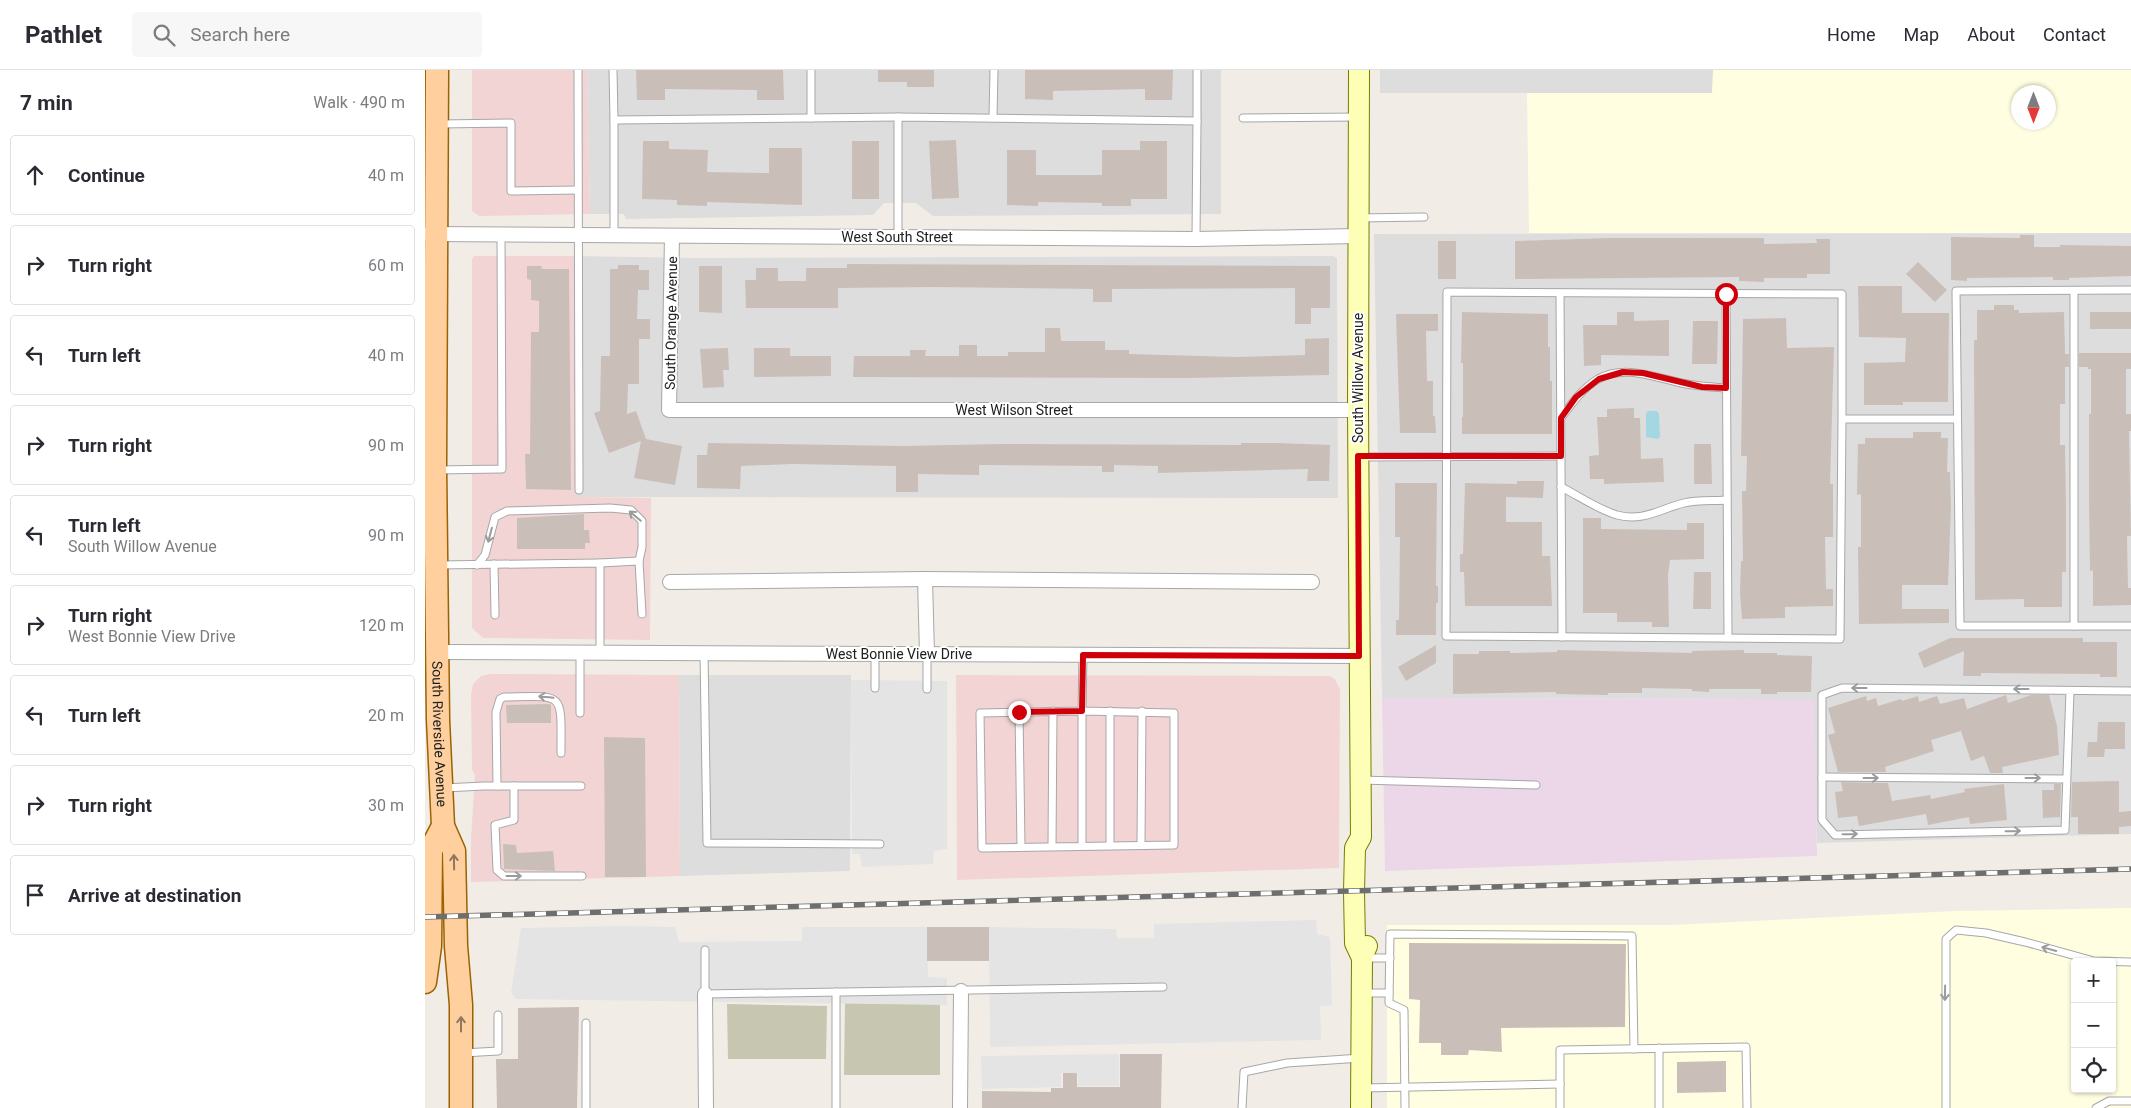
<!DOCTYPE html>
<html lang="en">
<head>
<meta charset="utf-8">
<style>
	:root { --surface:#fff; --page:#f7f7f7; --text:#2b2b33; --muted:#7c7c81; --line:#e1e1e2 }
	body { margin:0; font-family:Roboto,sans-serif; background:var(--page); color:var(--text) }
	.controls { position:absolute; right:15px; bottom:15px; display:grid; overflow:hidden; border-radius:5px; box-shadow:0 1px 4px #0004 }
	.controls button { width:45px; height:45px; display:grid; place-items:center; padding:0; border:0; border-bottom:1px solid var(--line); background:var(--surface); color:var(--text); font:25px sans-serif }
	.compass { position:absolute; left:1586px; top:15px; width:45px; height:45px; border-radius:50%; background:var(--surface); box-shadow:0 1px 4px #0004; rotate:180deg }
	.stop { position:absolute; width:15px; height:15px; margin:-11px; border:4px solid #d0000a; border-radius:50%; background:#fff }
	.stop.end { background:#d0000a; border-color:#fff; box-shadow:0 1px 5px #0008 }
	.list { margin:0; padding:0; list-style:none }
	h2 { display:flex; justify-content:space-between; align-items:center; height:65px; margin:0; padding:0 20px; font-size:21px }
	h2 small { font-size:16px; font-weight:400; color:var(--muted) }
	.list li { display:grid; grid-template-columns:32px 1fr auto; gap:15px; align-items:center; box-sizing:border-box; height:80px; margin:0 10px 10px; padding:0 10px; border:1px solid var(--line); border-radius:5px }
	.list b { display:block; font-size:19px; white-space:nowrap }
	.list p { margin:0; font-size:16px; white-space:nowrap; color:var(--muted) }
	.list em { font-size:16px; font-style:normal; color:var(--muted) }
	.icon { flex:none; width:28px; height:28px; fill:none; stroke:currentColor; stroke-width:2; stroke-linecap:round; stroke-linejoin:round }
	.map { position:relative; flex:none; width:1706px; height:1038px; overflow:hidden }
	header { display:flex; align-items:center; gap:30px; box-sizing:border-box; height:70px; padding:0 25px; background:var(--surface); border-bottom:1px solid var(--line) }
	header strong { font-size:24px }
	nav { display:flex; gap:28px; margin-inline-start:auto; font-size:18px }
	.search { width:350px; height:45px; background:var(--page); display:flex; align-items:center; gap:12px; box-sizing:border-box; padding:0 18px; border-radius:5px; color:var(--muted); font-size:19px }
	main { display:flex }
	aside { flex:1; background:var(--surface) }
	.map>svg:first-child { display:block }
	.residential { fill:#dedddd }
	.commercial { fill:#f3d4d4 }
	.industrial { fill:#ebd7e8 }
	.education { fill:#fffee1; fill-rule:evenodd }
	.construction { fill:#c7c6b0 }
	.parking { fill:#e4e4e4 }
	.water { fill:#a3d7e2 }
	.building { fill:#cabfb8 }
	.lines { fill:none; stroke-linecap:round; stroke-linejoin:round }
	.lane-casing { stroke:#a7a7a7; stroke-width:9 }
	.street-casing { stroke:#a7a7a7; stroke-width:16 }
	.secondary-casing { stroke:#767e00; stroke-width:22 }
	.primary-casing { stroke:#9c6100; stroke-width:25 }
	.lane { stroke:#fff; stroke-width:7 }
	.street { stroke:#fff; stroke-width:14 }
	.secondary { stroke:#feffb6; stroke-width:20 }
	.primary { stroke:#ffd09d; stroke-width:22 }
	.rail-casing { stroke:#6e6e6e; stroke-width:5.5 }
	.rail { stroke:#fff; stroke-width:4; stroke-dasharray:11; stroke-linecap:butt }
	.oneway { stroke:#9b9b9b }
	.oneway2 { stroke:#90785e }
	.route { stroke:#d0000a; stroke-width:6 }
	.labels { text-anchor:middle; stroke-width:4; stroke-linejoin:round; paint-order:stroke }
	.street-label { font-size:14px; fill:#202020; stroke:#fff }
</style>
</head>
<body>
<header>
<strong>Pathlet</strong>
<div class="search"><svg class="icon" aria-label="search" viewBox="0 0 24 24"><circle cx="10" cy="10" r="6"/><path d="M15 15l6 6"/></svg>Search here</div>
<nav><a>Home</a><a>Map</a><a>About</a><a>Contact</a></nav>
</header>
<main>
<aside>
<h2>7 min<small>Walk · 490 m</small></h2>
<ul class="list">
<li><svg class="icon" aria-label="ahead" viewBox="0 0 24 24"><path d="M12 20V5M6 11l6-6 6 6"/></svg><div><b>Continue</b></div><em>40 m</em></li>
<li><svg class="icon" aria-label="right" viewBox="0 0 24 24"><path d="M7 20v-9h11M14 6l5 5-5 5"/></svg><div><b>Turn right</b></div><em>60 m</em></li>
<li><svg class="icon" aria-label="left" viewBox="0 0 24 24"><path d="M17 20v-9H6M10 6l-5 5 5 5"/></svg><div><b>Turn left</b></div><em>40 m</em></li>
<li><svg class="icon" aria-label="right" viewBox="0 0 24 24"><path d="M7 20v-9h11M14 6l5 5-5 5"/></svg><div><b>Turn right</b></div><em>90 m</em></li>
<li><svg class="icon" aria-label="left" viewBox="0 0 24 24"><path d="M17 20v-9H6M10 6l-5 5 5 5"/></svg><div><b>Turn left</b><p>South Willow Avenue</p></div><em>90 m</em></li>
<li><svg class="icon" aria-label="right" viewBox="0 0 24 24"><path d="M7 20v-9h11M14 6l5 5-5 5"/></svg><div><b>Turn right</b><p>West Bonnie View Drive</p></div><em>120 m</em></li>
<li><svg class="icon" aria-label="left" viewBox="0 0 24 24"><path d="M17 20v-9H6M10 6l-5 5 5 5"/></svg><div><b>Turn left</b></div><em>20 m</em></li>
<li><svg class="icon" aria-label="right" viewBox="0 0 24 24"><path d="M7 20v-9h11M14 6l5 5-5 5"/></svg><div><b>Turn right</b></div><em>30 m</em></li>
<li><svg class="icon" aria-label="arrive" viewBox="0 0 24 24"><path d="M6 21V4h12l-3 4 3 4H6"/></svg><div><b>Arrive at destination</b></div></li>
</ul>
</aside>
<div class="map">
<svg width="1706" height="1038" viewBox="0 0 1706 1038">
	<rect width="100%" height="100%" fill="#f1ede6"/>
	<!-- residential -->
	<g class="residential">
		<path d="M162 0H796V144L508 146 491 133H459L448 145 201 149 199 144H165Z"/>
		<rect x="955" y="0" width="333" height="23"/>
		<path d="M1706 163V764L1392 773 1388 629 957 628 949 164Z"/>
		<path d="M150 186 270 188 908 186 912 188V194L913 428 150 427Z"/>
		<path d="M254 605H426L425 801 255 806Z"/>
	</g>
	<!-- commercial -->
	<g class="commercial">
		<path d="M47 0H162L165 144 54 146 47 141Z"/>
		<path d="M49 186H150V427L226 428 225 570 58 568 47 558V189Z"/>
		<path d="M65 604 254 605 255 806 46 812V769L50 705 47 700 46 624 48 614 56 606Z"/>
		<path d="M531 605 905 606 910 609 915 620 914 798 532 810Z"/>
	</g>
	<!-- industrial -->
	<path class="industrial" d="M957 628 1389 629 1392 786 960 801Z"/>
	<!-- education -->
	<g class="education">
		<path d="M1288 0H1706V163H1104L1102 23H1287ZM1594 22H1624V52H1594Z"/>
		<path d="M1706 838V1038H962V855H1247L1531 841ZM1650 892H1687V1019H1650Z"/>
	</g>
	<!-- construction -->
	<g class="construction">
		<path d="M420 933 515 934V1005H419Z"/>
		<path d="M302 934 402 936 401 989H303Z"/>
	</g>
	<!-- parking -->
	<g class="parking">
		<path d="M426 610 522 611V779L509 781 508 794 437 797 435 784H427Z"/>
		<path d="M891 850 892 864 905 867 907 935 895 936 896 970 565 977 564 857 691 859 692 868H729V854Z"/>
		<path d="M196 856 250 857 254 872 377 871V857H502L503 907 522 908V935L91 929 86 923 96 858Z"/>
		<path d="M694 984V1016H653V1003H636V1017L557 1019 556 986Z"/>
	</g>
	<!-- water -->
	<path class="water" d="M1223 341H1232L1234 344 1235 367 1233 369 1221 367V344Z"/>
	<!-- building -->
	<g class="building">
		<path d="M211 0H358L359 30H332V20L240 19V30H212Z"/>
		<path d="M453 0H509V17H482V12H453Z"/>
		<path d="M600 0H748L747 30H720V19L628 21V30L600 29Z"/>
		<path d="M531 70 534 128 507 129 504 71Z"/>
		<path d="M218 71H244V79L283 80 282 102 344 103V78H377V135L282 132V136L252 135V130L217 129Z"/>
		<rect x="427" y="71" width="27" height="58"/>
		<path d="M715 71H742V129H706V136H677V133L613 132V136L582 135V80H611V105H677V80H715Z"/>
		<path d="M1595 165H1609V177H1635V175L1706 176V206L1644 208V210H1628V207L1542 208V211L1526 210V167L1595 168Z"/>
		<path d="M1184 168H1339V174L1392 173 1391 169H1405V204H1382V208H1339V212L1314 211V207L1090 209V171Z"/>
		<rect x="1013" y="171" width="18" height="38"/>
		<path d="M1493 192 1522 220 1510 232 1481 204Z"/>
		<path d="M422 194 905 196V238H886V254H870V218L687 219V232H668V219L509 217 413 218V238H321L320 210H331V198H353V211H381V198H422Z"/>
		<path d="M193 195H214V200H224V220H213L212 249H225V269H214V314H203L202 344 211 341 221 369 257 376 250 415 209 408 216 371 184 383 169 343 175 341 176 286H185V199H193Z"/>
		<path d="M102 196H116L117 199H144L146 420 101 419 100 384H105L106 262H114V231L106 230V210L102 209Z"/>
		<path d="M274 196H297V243L274 242Z"/>
		<path d="M1433 216H1477V243H1524L1523 332H1478V335H1439V293L1480 292 1481 268 1434 267Z"/>
		<path d="M1569 235H1589V240H1594V243L1639 242 1640 278V284H1644V297H1640V334H1635V375H1640L1641 439V502H1637V537H1599V529L1550 530 1549 270H1552V240H1569Z"/>
		<path d="M1037 242 1123 244V277H1125V311H1127V364H1037V347H1038V293H1036Z"/>
		<path d="M1192 242H1209V251L1244 250V286L1176 285V295L1159 296 1158 255H1192Z"/>
		<rect x="1665" y="242" width="41" height="17"/>
		<path d="M971 244H1013V261H1001L1002 311H1008V346H1010L1011 363H975Z"/>
		<path d="M1361 248 1362 278 1409 277 1405 414H1408V467H1400L1401 519H1408V536L1360 537V548L1317 549 1315 522 1316 491H1318L1317 421H1321L1322 386H1316L1318 249Z"/>
		<path d="M1268 251H1293L1292 294H1267Z"/>
		<path d="M620 258H635L636 271H680V280H704V284L812 287 880 285V269L904 268V305L763 308 428 307 429 286H485V280H501L500 286H534V275H552V286H583V282H620Z"/>
		<path d="M303 278 304 300H298L299 317 278 318 275 279Z"/>
		<path d="M329 278H365V286H406V306L329 307Z"/>
		<path d="M1654 283H1706V299H1701V344H1706V361H1704L1706 466H1702L1703 518H1706V535L1668 536V500L1665 501 1664 431V344H1666V299H1663V297H1654Z"/>
		<path d="M1209 338V348H1215L1216 389 1238 388 1239 412 1179 414V409H1165L1164 386 1174 385 1172 347H1182V339Z"/>
		<path d="M1488 362H1516V368H1523L1522 402H1525L1526 436 1523 515H1477V539H1524V553L1434 554 1433 477H1436V424L1432 425 1433 374H1440V368H1488Z"/>
		<path d="M283 373 478 376 576 374 816 375V373H853L905 375 904 411H882L883 399 733 403V396L689 395V402H677V396L554 395V405L493 404V422H471V396L367 394 316 396 315 419 272 418V385H282Z"/>
		<path d="M1269 374H1286L1287 414H1269Z"/>
		<path d="M1092 411H1119L1118 428 1081 427V452H1117V486H1125L1127 536H1040L1039 502H1035V484H1038L1040 413 1092 414Z"/>
		<path d="M970 413H1012L1011 516H1013V533H1011V565H971V550H974L975 467H970Z"/>
		<path d="M159 444V460H164L165 473H160V479H92V448Z"/>
		<path d="M1158 448H1176V459L1262 460V453H1279V489L1245 490 1243 505 1244 557H1227V552H1192V543H1158Z"/>
		<path d="M1269 502H1286V539H1268Z"/>
		<path d="M1525 568H1658V572H1692V607H1675V604L1556 603V606H1538L1539 581 1499 598 1493 583Z"/>
		<path d="M1011 575V593L981 611 973 597Z"/>
		<path d="M1132 580 1267 583V581L1319 580V583H1352V585L1387 586 1386 622H1352V624H1336V619H1284V622L1267 621V619L1217 618V623H1183V625L1131 624V622L1028 624V584H1054V581H1085V583L1132 582Z"/>
		<path d="M1581 625 1583 633 1606 625H1624L1632 656 1634 685 1577 697 1578 703H1565L1559 686 1546 691 1536 661 1506 670 1509 681 1460 697 1461 702H1413L1403 665 1410 663 1403 638 1441 626 1442 631 1451 628 1453 636 1476 629 1477 631 1493 626 1494 632 1512 626 1515 634 1539 628 1542 639Z"/>
		<path d="M124 634 126 635V653H82L81 635Z"/>
		<path d="M1673 652H1700V679H1680L1679 687H1662L1663 672H1672Z"/>
		<path d="M179 667 220 668 221 807H180Z"/>
		<path d="M1694 711V742L1706 741V756L1694 757V764H1653V747H1646L1647 712Z"/>
		<path d="M1416 712 1463 713 1467 731 1505 725 1506 729 1540 722 1539 719 1579 714 1582 750 1545 754 1544 747 1503 755 1501 744 1434 756 1432 746 1413 748 1410 722 1418 721Z"/>
		<path d="M1629 714H1636L1635 747 1618 748 1617 720H1629Z"/>
		<path d="M78 774 91 775 92 783 128 781 130 801 79 799Z"/>
		<rect x="502" y="857" width="62" height="34"/>
		<path d="M984 873 1201 874 1200 957 1076 958 1077 982 1044 980 1043 985H1016V973H994L995 930 984 929Z"/>
		<path d="M154 937 152 1038H72L71 989H93V938Z"/>
		<path d="M695 984H737L736 1038H557V1021L626 1022V1018H638V1003H652V1017H695Z"/>
		<path d="M1301 991V1022L1252 1023V992Z"/>
	</g>
	<g class="lines">
		<!-- lane casing -->
		<g class="lane-casing">
			<g id="lane">
				<path d="M153 0 154 420"/>
				<path d="M188 0 189 50"/>
				<path d="M386 0V48"/>
				<path d="M772 0V51"/>
				<path d="M568 48 569 0"/>
				<path d="M818 48 933 47"/>
				<path d="M15 54 86 53V121L153 120"/>
				<path d="M934 148 999 147"/>
				<path d="M189 165V50L473 47"/>
				<path d="M473 167V47L772 51 771 169"/>
				<path d="M1706 220 1531 221 1535 556H1706"/>
				<path d="M1649 221V556"/>
				<path d="M1135 223 1137 567"/>
				<path d="M1301 224 1303 568"/>
				<path d="M1136 348C1147 333 1157 319 1173 309 1198 295 1226 306 1252 312 1268 316 1284 317 1301 318"/>
				<path d="M1417 349 1415 569 1021 566 1022 222 1417 224V349H1532"/>
				<path d="M934 387 1136 386"/>
				<path d="M12 400 77 399 76 164"/>
				<path d="M1136 417C1154 426 1172 439 1192 445 1218 452 1235 439 1259 433 1272 430 1288 431 1302 430"/>
				<path d="M175 493 214 491"/>
				<path d="M69 494 70 545"/>
				<path d="M13 495 175 493V583"/>
				<path d="M52 495 60 485 70 447 82 441 185 438 206 440 217 451V477L214 491 217 544"/>
				<path d="M155 583V643"/>
				<path d="M279 583 282 773 455 774"/>
				<path d="M450 584V618"/>
				<path d="M502 619V584"/>
				<path d="M1645 621 1640 760 1410 765 1397 750V625L1417 618 1706 621"/>
				<path d="M594 642 596 776"/>
				<path d="M1397 707 1641 709"/>
				<path d="M936 710 1111 715"/>
				<path d="M72 716 71 642 75 629 79 627C141 626 136 621 136 683"/>
				<path d="M89 716V750L70 755 72 800 79 806H157"/>
				<path d="M19 718 59 716H156"/>
				<path d="M657 775V641L749 643V775L557 778 555 643 657 641 658 585"/>
				<path d="M685 775V641"/>
				<path d="M716 775 717 641"/>
				<path d="M627 776 628 641"/>
				<path d="M280 880V924L738 917"/>
				<path d="M940 888H965"/>
				<path d="M411 922V1038"/>
				<path d="M939 923H964"/>
				<path d="M161 953V1038"/>
				<path d="M1234 978V1038"/>
				<path d="M38 983 73 981V945"/>
				<path d="M937 1018 1135 1014"/>
				<path d="M817 1038 819 1002 862 993 936 988"/>
				<path d="M980 1038 979 940 964 933 965 864 1207 866 1209 979"/>
				<path d="M1135 1038V980L1321 977 1322 1038"/>
				<path d="M1521 1038V869L1531 860 1561 863 1600 872 1669 891 1706 892"/>
				<path d="M1671 1038 1684 1031H1706"/>
			</g>
		</g>
		<!-- street casing -->
		<g class="street-casing">
			<g id="street">
				<path d="M4 164 771 169 933 166"/>
				<path d="M247 166 244 340H933"/>
				<path d="M500 509 502 584"/>
				<path d="M245 512 500 509 887 512"/>
				<path d="M13 582 935 586"/>
				<path d="M280 924 281 1038"/>
				<path d="M535 1038 536 921"/>
			</g>
		</g>
		<!-- secondary casing -->
		<g class="secondary-casing">
			<g id="secondary">
				<path d="M934 0 933 340 936 767 930 778 929 822 930 873 937 888"/>
				<path d="M936 1038 937 888 942 876"/>
			</g>
		</g>
		<!-- primary casing -->
		<g class="primary-casing">
			<g id="primary">
				<path id="s1" d="M12 0 10 396 13 650 18 756 29 781 31 876 36 935V1038"/>
				<path d="M0 912 5 876 6 779 18 756"/>
			</g>
		</g>
		<!-- lane -->
		<use href="#lane" class="lane"/>
		<!-- street -->
		<use href="#street" class="street"/>
		<!-- secondary -->
		<use href="#secondary" class="secondary"/>
		<!-- primary -->
		<use href="#primary" class="primary"/>
		<!-- rail casing -->
		<g class="rail-casing">
			<path id="rail" d="M0 847 1706 799"/>
		</g>
		<!-- rail -->
		<use href="#rail" class="rail"/>
	</g>
	<!-- one-way arrows -->
	<defs><path id="oneway-shaft" d="M-6 0H5M1.5-3L5.5 0L1.5 3" fill="none" stroke-width="1.6" stroke-linecap="round" stroke-linejoin="round" transform="scale(1.25)"/></defs>
	<g class="oneway">
		<use href="#oneway-shaft" transform="translate(210 446) rotate(-140)"/>
		<use href="#oneway-shaft" transform="translate(65 465) rotate(105)"/>
		<use href="#oneway-shaft" transform="translate(1434 618) rotate(-180)"/>
		<use href="#oneway-shaft" transform="translate(1596 619) rotate(-180)"/>
		<use href="#oneway-shaft" transform="translate(121 627) rotate(-174)"/>
		<use href="#oneway-shaft" transform="translate(1446 708)"/>
		<use href="#oneway-shaft" transform="translate(1608 708)"/>
		<use href="#oneway-shaft" transform="translate(1588 761) rotate(-1)"/>
		<use href="#oneway-shaft" transform="translate(1425 764) rotate(-1)"/>
		<use href="#oneway-shaft" transform="translate(89 806)"/>
		<use href="#oneway-shaft" transform="translate(1624 879) rotate(-165)"/>
		<use href="#oneway-shaft" transform="translate(1520 923) rotate(91)"/>
	</g>
	<g class="oneway2">
		<use href="#oneway-shaft" transform="translate(29 792) rotate(-91)"/>
		<use href="#oneway-shaft" transform="translate(36 954) rotate(-90)"/>
	</g>
	<g class="lines">
		<!-- route -->
		<path class="route" d="M594 642 657 641 658 585 934 586 933 386H1136V348L1151 327 1174 309 1198 302 1218 303 1277 317 1301 318V224"/>
	</g>
	<g class="labels">
		<!-- street labels -->
		<g class="street-label">
			<text x="472" y="172">West South Street</text>
			<text transform="translate(246 253) rotate(-89)" y="5">South Orange Avenue</text>
			<text transform="translate(933 308) rotate(-90)" y="5">South Willow Avenue</text>
			<text x="589" y="345">West Wilson Street</text>
			<text x="474" y="589">West Bonnie View Drive</text>
			<text dy="5" stroke="none"><textPath href="#s1" startOffset="664">South Riverside Avenue</textPath></text>
		</g>
	</g>
</svg>
<div class="controls">
<button>+</button>
<button>−</button>
<button><svg class="icon" aria-label="locate" viewBox="0 0 24 24"><circle cx="12" cy="12" r="6"/><path d="M12 2v4M12 18v4M2 12h4M18 12h4"/></svg></button>
</div>
<svg class="compass" viewBox="-18 -18 36 36"><path d="M0-13l5 13h-10z" fill="#e53935"/><path d="M0 13l5-13h-10z" fill="#7c7c81"/></svg>
<div class="stop" style="left:1301px;top:224px"></div>
<div class="stop end" style="left:594px;top:642px"></div>
</div>
</main>
</body>
</html>
